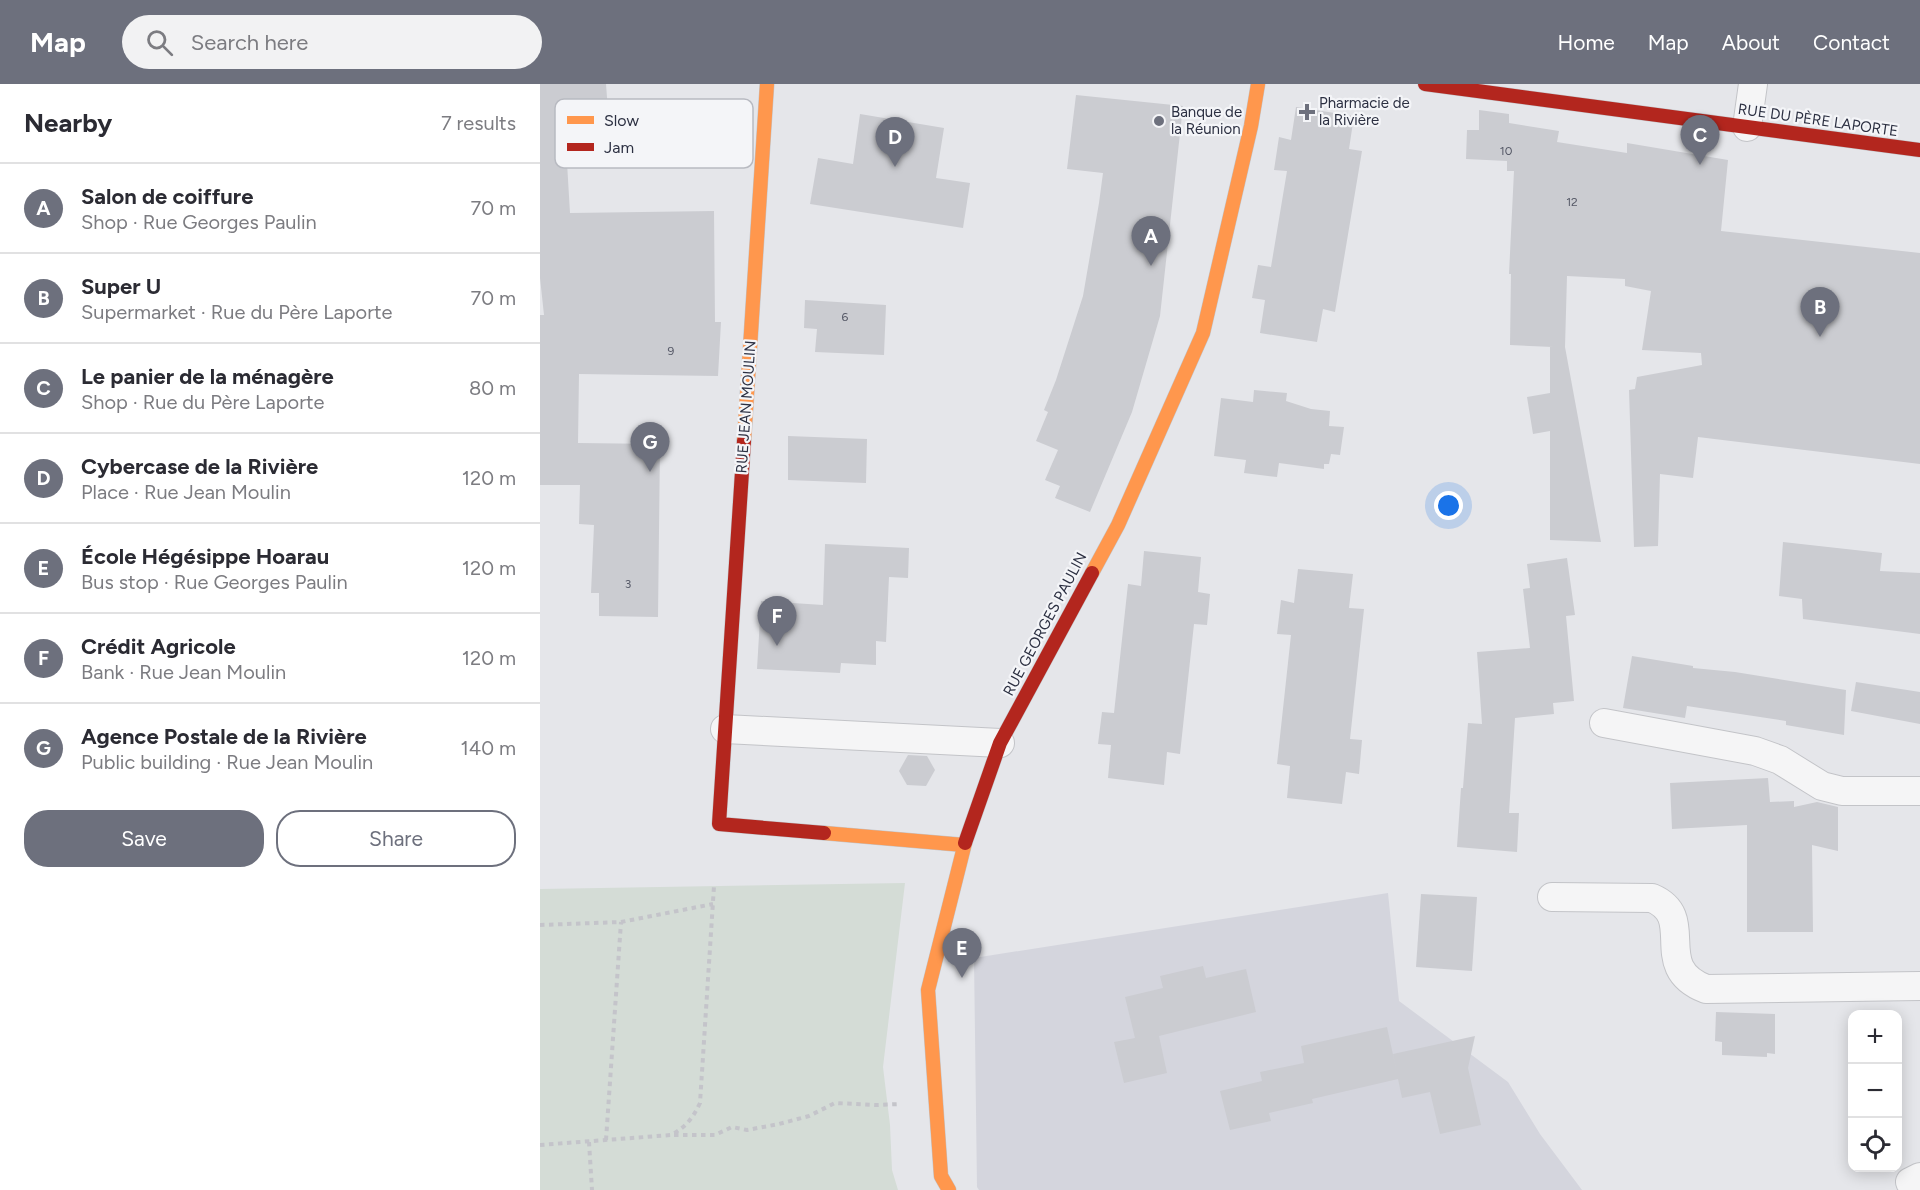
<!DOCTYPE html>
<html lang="en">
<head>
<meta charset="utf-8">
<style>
	:root { --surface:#fff; --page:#f2f2f3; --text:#2b2b33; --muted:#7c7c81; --line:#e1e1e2; --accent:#6d707d }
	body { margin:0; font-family:Figtree,sans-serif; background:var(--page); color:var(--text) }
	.controls { position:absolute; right:18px; bottom:18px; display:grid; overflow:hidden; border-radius:12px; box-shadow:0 3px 15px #0003 }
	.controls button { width:54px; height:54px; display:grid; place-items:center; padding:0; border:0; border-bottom:2px solid var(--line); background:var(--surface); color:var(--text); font:30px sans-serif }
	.you { position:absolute; left:909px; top:422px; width:21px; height:21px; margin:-15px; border:4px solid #fff; border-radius:50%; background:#1a73e8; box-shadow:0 0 0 9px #1a73e833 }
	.badge { display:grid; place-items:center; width:39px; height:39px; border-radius:50%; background:var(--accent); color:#fff; font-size:20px; font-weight:700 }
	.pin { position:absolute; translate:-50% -50px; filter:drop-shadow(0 2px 3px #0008) }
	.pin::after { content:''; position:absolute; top:32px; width:21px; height:18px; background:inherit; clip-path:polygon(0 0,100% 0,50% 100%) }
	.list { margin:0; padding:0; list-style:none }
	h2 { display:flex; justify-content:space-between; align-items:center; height:78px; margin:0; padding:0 24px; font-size:26px }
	h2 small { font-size:20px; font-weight:400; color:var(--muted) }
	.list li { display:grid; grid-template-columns:39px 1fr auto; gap:18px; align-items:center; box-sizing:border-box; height:90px; padding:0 24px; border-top:2px solid var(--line) }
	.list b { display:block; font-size:22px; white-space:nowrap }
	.list p { margin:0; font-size:20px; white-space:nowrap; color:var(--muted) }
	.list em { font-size:20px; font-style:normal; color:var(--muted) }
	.actions { display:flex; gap:12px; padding:18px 24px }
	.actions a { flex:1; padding:14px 0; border:2px solid var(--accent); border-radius:24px; text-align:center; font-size:21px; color:var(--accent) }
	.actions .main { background:var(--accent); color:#fff }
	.icon { flex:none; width:33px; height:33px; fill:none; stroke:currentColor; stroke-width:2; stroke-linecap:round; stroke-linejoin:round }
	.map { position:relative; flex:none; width:1380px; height:1106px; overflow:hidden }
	header { display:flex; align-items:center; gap:36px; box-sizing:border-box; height:84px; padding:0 30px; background:var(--accent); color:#fff }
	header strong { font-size:28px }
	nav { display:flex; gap:33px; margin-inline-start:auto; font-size:21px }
	.search { width:420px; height:54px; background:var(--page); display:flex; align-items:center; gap:15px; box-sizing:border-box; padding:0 21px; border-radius:33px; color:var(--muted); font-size:22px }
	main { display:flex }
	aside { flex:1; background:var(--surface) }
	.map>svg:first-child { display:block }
	.built { fill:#d4d5dd }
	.green { fill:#d4dcd6 }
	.building { fill:#cbccd1 }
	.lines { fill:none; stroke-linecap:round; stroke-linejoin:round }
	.street-casing { stroke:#c3c4c8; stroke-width:30 }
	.slow-casing { stroke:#c3c4c8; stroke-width:15 }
	.jam-casing { stroke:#c3c4c8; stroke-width:15 }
	.path { stroke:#c4c4ca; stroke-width:4; stroke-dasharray:4.5 4.5; stroke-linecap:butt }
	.street { stroke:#f5f5f6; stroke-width:28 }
	.slow { stroke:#ff974d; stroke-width:14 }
	.jam { stroke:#b3261e; stroke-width:14 }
	.poi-dot { fill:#6d707d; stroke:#f4f5f8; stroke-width:2 }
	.labels { text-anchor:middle; stroke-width:4.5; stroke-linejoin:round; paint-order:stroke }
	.number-label { font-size:12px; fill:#565967 }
	.poi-label { font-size:15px; fill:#2c3042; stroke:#f4f5f8; text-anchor:start }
	.street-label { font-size:15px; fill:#2c3042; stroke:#f4f5f8 }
	.key { fill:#f4f5f8; stroke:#b8bac1; stroke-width:1.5 }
	.key-label { font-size:16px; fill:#2c3042 }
</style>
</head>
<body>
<header>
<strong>Map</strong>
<div class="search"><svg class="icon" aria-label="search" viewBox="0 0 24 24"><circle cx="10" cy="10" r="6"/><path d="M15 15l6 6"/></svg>Search here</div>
<nav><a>Home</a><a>Map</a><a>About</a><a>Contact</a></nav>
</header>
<main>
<aside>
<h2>Nearby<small>7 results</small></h2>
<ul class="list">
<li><span class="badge">A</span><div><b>Salon de coiffure</b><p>Shop · Rue Georges Paulin</p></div><em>70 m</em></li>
<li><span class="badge">B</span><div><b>Super U</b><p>Supermarket · Rue du Père Laporte</p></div><em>70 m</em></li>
<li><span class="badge">C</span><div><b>Le panier de la ménagère</b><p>Shop · Rue du Père Laporte</p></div><em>80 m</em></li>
<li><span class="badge">D</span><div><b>Cybercase de la Rivière</b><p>Place · Rue Jean Moulin</p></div><em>120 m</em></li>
<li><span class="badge">E</span><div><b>École Hégésippe Hoarau</b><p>Bus stop · Rue Georges Paulin</p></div><em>120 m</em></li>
<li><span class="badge">F</span><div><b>Crédit Agricole</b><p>Bank · Rue Jean Moulin</p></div><em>120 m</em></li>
<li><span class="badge">G</span><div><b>Agence Postale de la Rivière</b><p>Public building · Rue Jean Moulin</p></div><em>140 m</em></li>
</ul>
<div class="actions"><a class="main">Save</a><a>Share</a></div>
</aside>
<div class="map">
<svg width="1380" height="1106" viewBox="0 0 1380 1106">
	<rect width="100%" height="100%" fill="#e5e6ea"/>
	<!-- built -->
	<path class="built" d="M848 809 859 917 968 998 1000 1050 1042 1106H439L437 1103 434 874Z"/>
	<!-- green -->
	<path class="green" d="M365 799 343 983 350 1041 352 1086 358 1106H0V805Z"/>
	<!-- building -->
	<g class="building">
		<path d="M0 0H66L68 27 60 28 61 43 25 45 30 129 174 127 175 238H181L178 292 39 290 38 359 120 360 118 533 59 532V509H51L54 441 39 440 40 401H0V231H4L0 194Z"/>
		<path d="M536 11 643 22 620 232 592 328 550 428 515 414 520 402 505 396 518 366 496 357 508 328 504 326 516 296 543 212 559 119 563 89 527 85Z"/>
		<path d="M756 23 814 32 809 65 822 67 795 228 783 225 777 258 720 249 725 216 712 214 718 181 731 183 747 87 734 86 739 53 751 56Z"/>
		<path d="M939 26 969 30V39L1019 47 1017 58 1087 69V59L1188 76 1181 147 1380 169V380L1158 353 1153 394 1120 390 1118 462 1094 463 1089 306 1095 305 1097 293 1162 281 1161 269 1102 266 1111 207 1085 202V195L1027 192 1025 263 1061 458 1010 456V347L993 350 987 313 1010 309V263H1013L970 261 971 190H969L974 87H967V77L926 75 927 46H939Z"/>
		<path d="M320 30 404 44 396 94 430 99 423 144 270 120 278 74 313 80Z"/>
		<path d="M265 216 346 221 344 271 275 268 277 245 264 244Z"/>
		<path d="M714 306 747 309 746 317 771 325 790 327 789 342 804 343 800 371 791 370 789 380H784V385L739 379 737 393 704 389 706 376 674 372 681 314 713 318Z"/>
		<path d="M248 352 327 355 326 399 248 396Z"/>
		<path d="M1243 458 1342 469 1340 487 1380 489V550L1263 535 1262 515 1239 512Z"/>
		<path d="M285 460 369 464 368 494 349 493 346 558 336 557V581L301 579 300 589 217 585 221 517 283 521Z"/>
		<path d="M604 467 661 473 658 508 670 510 667 541 654 540 640 670 627 668 624 701 568 694 571 661 558 660 562 628 574 629 588 500 601 502Z"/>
		<path d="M1027 474 1035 531 1026 532 1034 617 1013 619 1014 630 975 634 969 729H979L977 768 917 763 921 704H923L928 639 942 640 937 568 990 564 983 505 990 504 987 480Z"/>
		<path d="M758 485 813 490 809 524 824 525 810 655 822 656 819 690 806 688 802 720 747 714 750 682 737 680 751 551 737 550 741 516 754 519Z"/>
		<path d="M1092 572 1153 582V584L1195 588 1306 606 1304 651 1246 641V637L1147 622 1145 634 1083 624Z"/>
		<path d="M1316 598 1380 608V640L1311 627Z"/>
		<path d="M368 671 387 672 395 686 386 702 367 701 359 687Z"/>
		<path d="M1228 694 1230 718 1254 717V723L1277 718 1298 723V767L1272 761 1273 848H1207V741L1132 745 1130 699Z"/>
		<path d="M881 810 937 813 932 887 876 883Z"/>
		<path d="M663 882 666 894 706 885 716 928 619 952 627 989 584 999 574 958 595 954 585 913 623 904 620 892Z"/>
		<path d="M1176 928 1235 930V970L1227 969V973L1182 971V958L1175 957Z"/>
		<path d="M847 943 857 989 853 970 935 952 928 984 941 1041 900 1050 890 1008 862 1014 858 995 772 1015 773 1019 729 1029 731 1037 690 1046 680 1007 722 997 720 988 764 979 761 962Z"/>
	</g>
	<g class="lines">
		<!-- street casing -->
		<g class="street-casing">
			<g id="street">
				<path d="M1207 43 1213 0"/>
				<path d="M1064 639 1215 667 1240 676 1282 702 1302 707H1380"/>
				<path d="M185 645 460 659"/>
				<path d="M1012 813 1112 814C1159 834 1109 883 1166 905L1380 902"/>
				<path d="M1370 1098 1380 1093"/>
			</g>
		</g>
		<!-- slow casing -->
		<g class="slow-casing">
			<g id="slow">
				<path d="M204 357 227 0"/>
				<path d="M552 489 578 441 663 249 711 42 718 0"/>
				<path d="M284 749 424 761"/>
				<path d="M409 1106 401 1092 388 906 425 759"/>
			</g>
		</g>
		<!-- jam casing -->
		<g class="jam-casing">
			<g id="jam">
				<path d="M885 0 1380 66"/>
				<path d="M204 357 179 740 284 749"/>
				<path d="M425 759 460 659 552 489"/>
			</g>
		</g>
		<!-- path -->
		<g class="path">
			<path d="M0 841 81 838 173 820"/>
			<path d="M134 1051H175L192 1043 207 1046 239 1040 269 1032 295 1019 336 1021 360 1020"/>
			<path d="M66 1056 81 838"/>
			<path d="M49 1058 52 1106"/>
			<path d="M0 1061 131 1051C146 1043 153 1034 160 1019L174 802"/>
		</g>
		<!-- street -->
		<use href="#street" class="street"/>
		<!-- slow -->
		<use href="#slow" class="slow"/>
		<!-- jam -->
		<use href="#jam" class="jam"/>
	</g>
	<!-- markers -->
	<g class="poi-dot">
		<path d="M764 19h6v6h6v6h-6v6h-6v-6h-6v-6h6z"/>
		<circle cx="619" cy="37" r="6"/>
	</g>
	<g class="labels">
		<!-- number labels -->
		<g class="number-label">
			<text x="966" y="71">10</text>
			<text x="1032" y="122">12</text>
			<text x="305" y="237">6</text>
			<text x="131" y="271">9</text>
			<text x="88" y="504">3</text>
		</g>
		<!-- poi labels -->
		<g class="poi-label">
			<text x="779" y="24">Pharmacie de<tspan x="779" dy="17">la Rivière</tspan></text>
			<text x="631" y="33">Banque de<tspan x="631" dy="17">la Réunion</tspan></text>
		</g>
		<!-- street labels -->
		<g class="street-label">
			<text transform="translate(1278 36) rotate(8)" y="5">RUE DU PÈRE LAPORTE</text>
			<text transform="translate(206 323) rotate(-86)" y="5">RUE JEAN MOULIN</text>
			<text transform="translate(505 540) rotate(-62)" y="5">RUE GEORGES PAULIN</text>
		</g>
	</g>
	<!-- legend -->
	<rect x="15" y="15" width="198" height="69" rx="9" class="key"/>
	<rect x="27" y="32" width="27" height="8" fill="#ff974d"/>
	<rect x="27" y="59" width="27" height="8" fill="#b3261e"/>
	<g class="key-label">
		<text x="64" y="42">Slow</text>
		<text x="64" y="69">Jam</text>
	</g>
</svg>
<div class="controls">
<button>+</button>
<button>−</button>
<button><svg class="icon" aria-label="locate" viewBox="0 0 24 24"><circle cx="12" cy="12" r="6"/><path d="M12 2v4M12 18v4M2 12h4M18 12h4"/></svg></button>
</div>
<div class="you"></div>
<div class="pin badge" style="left:611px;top:182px">A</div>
<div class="pin badge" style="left:1280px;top:253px">B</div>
<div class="pin badge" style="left:1160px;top:81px">C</div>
<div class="pin badge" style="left:355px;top:83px">D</div>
<div class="pin badge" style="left:422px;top:894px">E</div>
<div class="pin badge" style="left:237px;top:562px">F</div>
<div class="pin badge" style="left:110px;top:388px">G</div>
</div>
</main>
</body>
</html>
